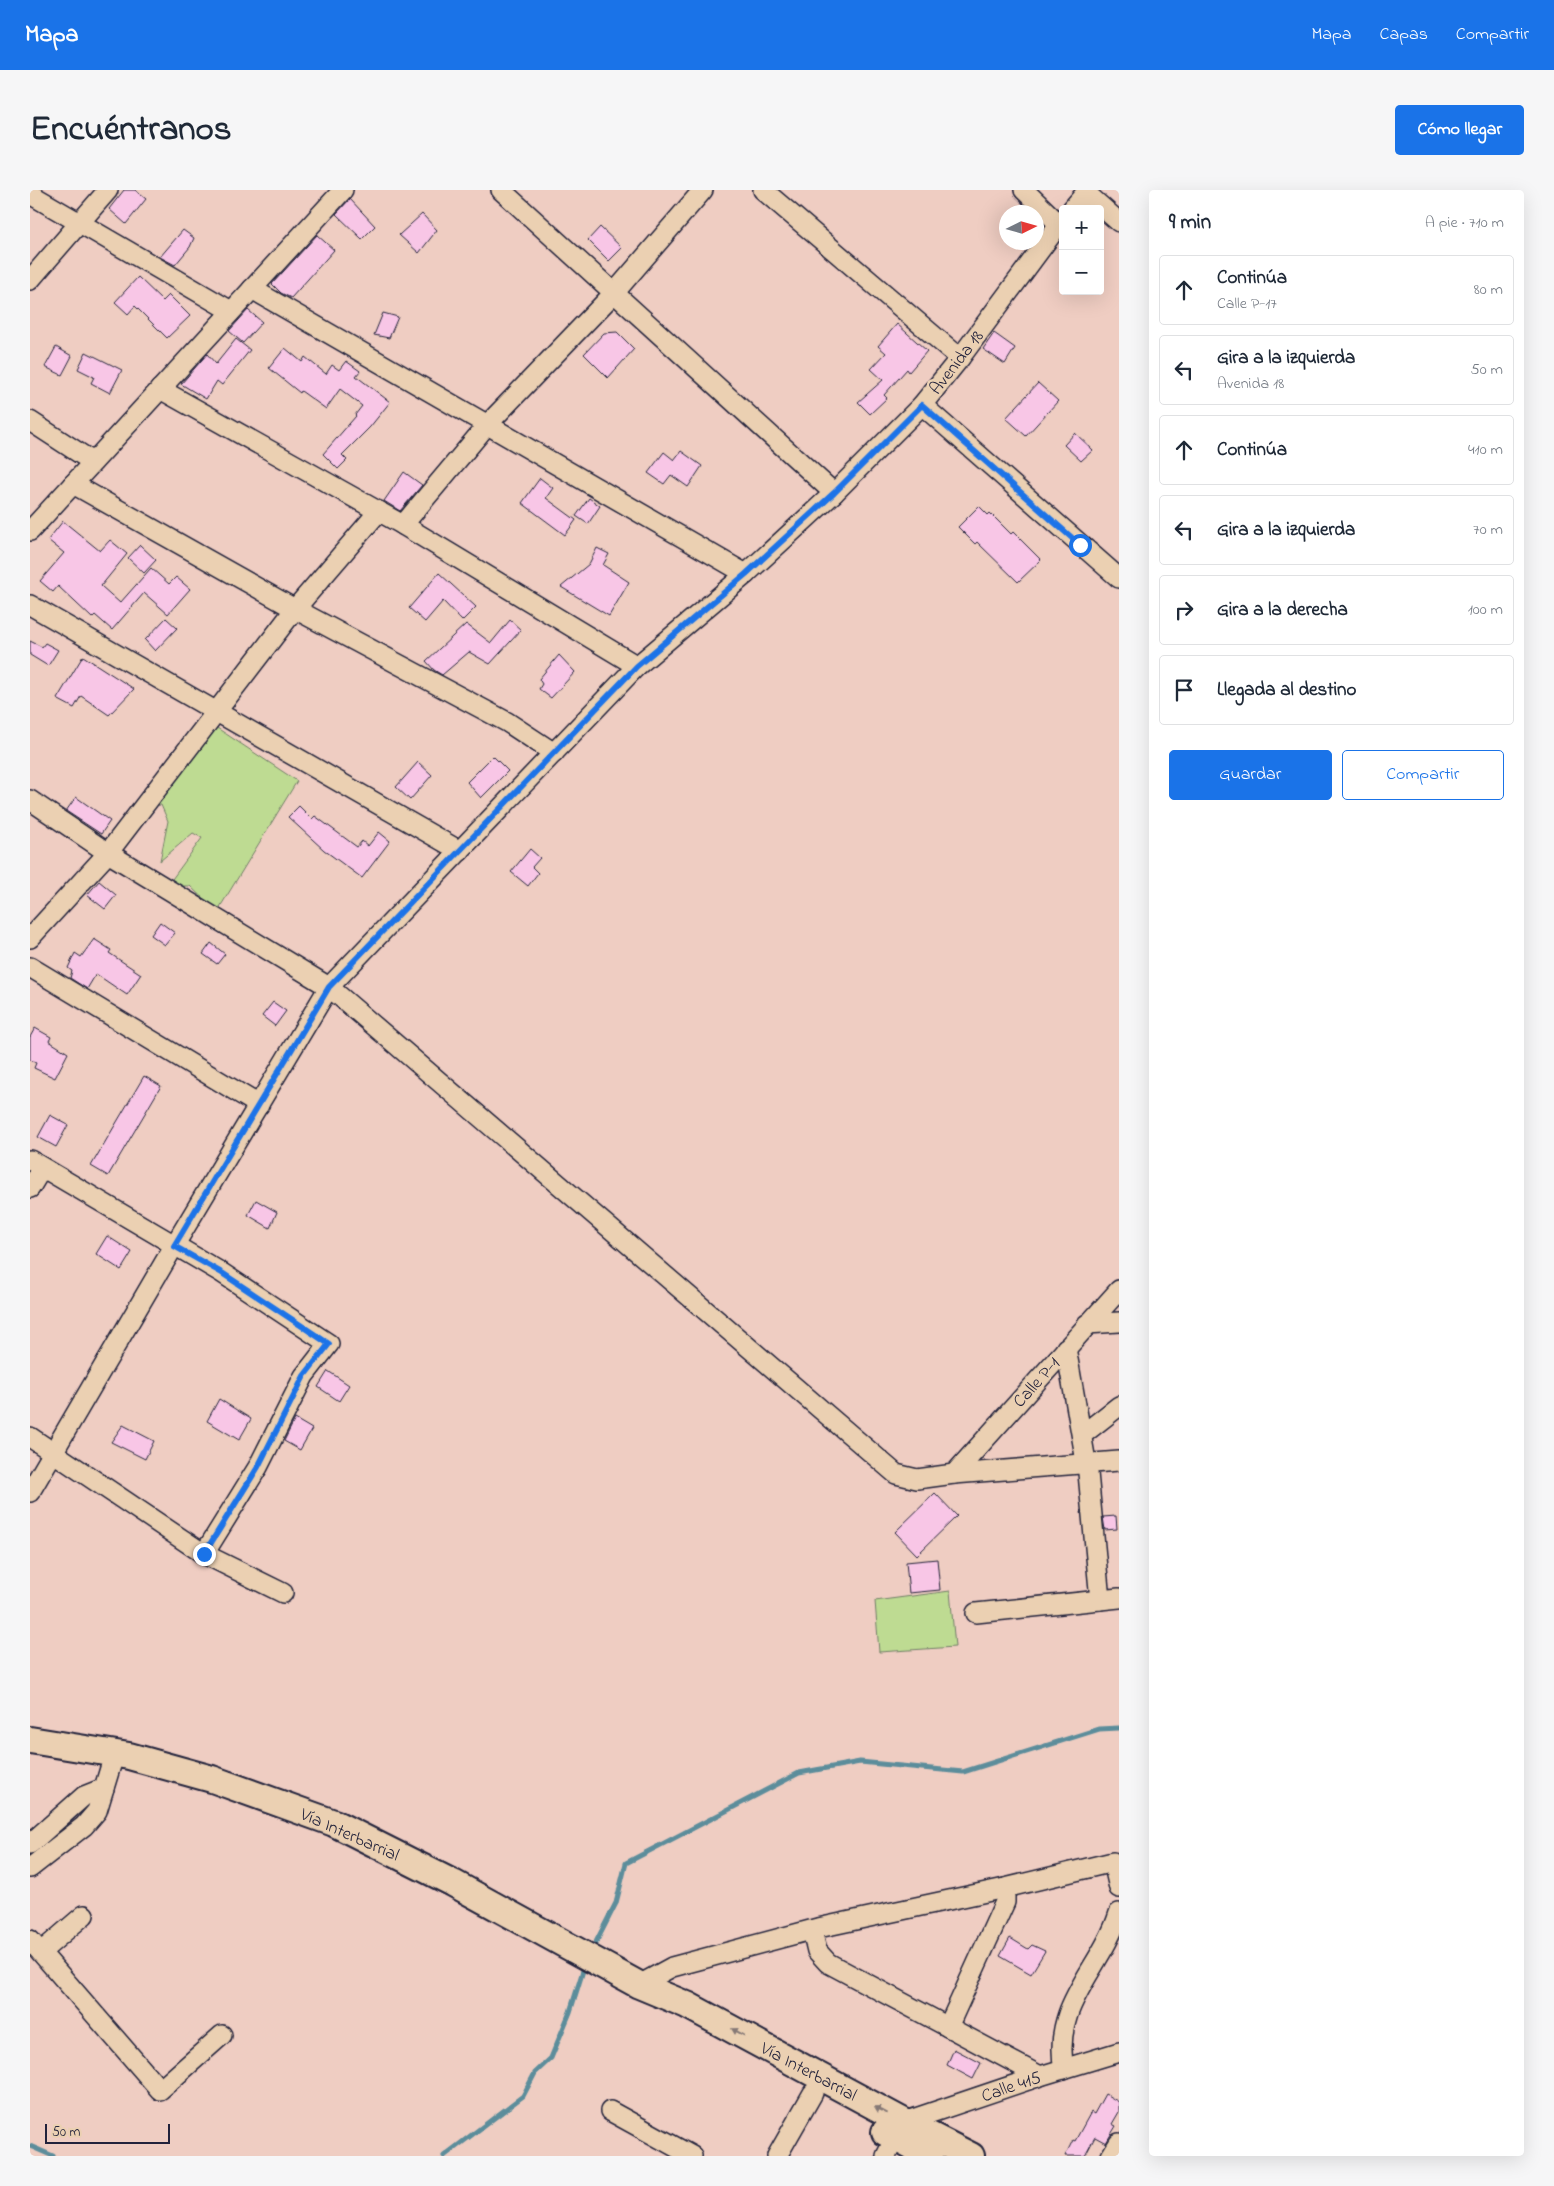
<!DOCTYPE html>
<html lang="es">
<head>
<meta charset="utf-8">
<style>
	:root { --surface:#fff; --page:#f6f6f7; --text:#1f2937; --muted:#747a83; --line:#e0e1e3; --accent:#1a73e8 }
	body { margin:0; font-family:"Indie Flower",sans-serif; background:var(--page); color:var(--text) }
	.controls { position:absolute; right:15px; top:15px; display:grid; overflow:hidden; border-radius:5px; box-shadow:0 5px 20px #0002 }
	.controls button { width:45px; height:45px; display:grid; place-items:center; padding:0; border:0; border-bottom:1px solid var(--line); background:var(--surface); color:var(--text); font:25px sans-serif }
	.compass { position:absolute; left:969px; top:15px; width:45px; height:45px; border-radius:50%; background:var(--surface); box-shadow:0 5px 20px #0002; rotate:85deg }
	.scale { position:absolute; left:15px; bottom:12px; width:125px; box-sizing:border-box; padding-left:5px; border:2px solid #22223b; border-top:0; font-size:14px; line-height:18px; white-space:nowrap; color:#22223b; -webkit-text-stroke:4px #ebd0b2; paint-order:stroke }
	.stop { position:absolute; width:15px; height:15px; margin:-11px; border:4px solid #1a73e8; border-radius:50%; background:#fff }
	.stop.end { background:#1a73e8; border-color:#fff; box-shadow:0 1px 5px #0008 }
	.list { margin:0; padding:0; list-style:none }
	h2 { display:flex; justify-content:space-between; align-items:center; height:65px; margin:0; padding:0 20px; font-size:21px }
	h2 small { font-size:16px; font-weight:400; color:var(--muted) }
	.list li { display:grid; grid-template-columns:32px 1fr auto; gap:15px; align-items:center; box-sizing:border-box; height:70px; margin:0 10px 10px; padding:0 10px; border:1px solid var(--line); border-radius:5px }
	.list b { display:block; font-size:19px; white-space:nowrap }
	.list p { margin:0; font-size:16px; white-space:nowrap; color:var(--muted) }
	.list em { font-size:16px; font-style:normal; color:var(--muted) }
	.actions { display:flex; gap:10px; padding:15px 20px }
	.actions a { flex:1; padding:11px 0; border:1px solid var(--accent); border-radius:5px; text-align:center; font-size:18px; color:var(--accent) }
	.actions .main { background:var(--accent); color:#fff }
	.icon { flex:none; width:28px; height:28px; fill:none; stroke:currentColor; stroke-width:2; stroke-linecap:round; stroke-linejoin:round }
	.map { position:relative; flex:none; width:1089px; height:1966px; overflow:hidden; border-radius:5px }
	header { display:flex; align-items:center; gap:30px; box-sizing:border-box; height:70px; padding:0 25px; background:var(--accent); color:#fff }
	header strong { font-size:24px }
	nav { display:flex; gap:28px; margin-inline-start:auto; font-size:18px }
	.intro { display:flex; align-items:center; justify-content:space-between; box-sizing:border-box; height:120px; padding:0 30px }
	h1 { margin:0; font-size:35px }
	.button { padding:12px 22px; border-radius:5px; background:var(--accent); color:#fff; font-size:18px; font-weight:700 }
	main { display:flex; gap:30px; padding:0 30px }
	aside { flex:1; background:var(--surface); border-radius:5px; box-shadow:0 5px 20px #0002 }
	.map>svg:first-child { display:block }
	.green { fill:#bedb92; stroke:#707e66 }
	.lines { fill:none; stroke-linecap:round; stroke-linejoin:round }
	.stream { stroke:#5c8d9b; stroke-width:5 }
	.building { fill:#f8c6e6; stroke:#22223b }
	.street-casing { stroke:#22223b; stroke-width:22 }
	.secondary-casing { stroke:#22223b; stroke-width:30 }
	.street { stroke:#ebd0b2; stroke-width:19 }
	.secondary { stroke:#ebd0b2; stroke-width:26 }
	.oneway { fill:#867976 }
	.route { stroke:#1a73e8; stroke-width:6 }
	.labels { text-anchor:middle; stroke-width:5; stroke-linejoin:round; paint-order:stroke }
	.street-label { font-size:18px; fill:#22223b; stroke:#ebd0b2 }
</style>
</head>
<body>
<header>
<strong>Mapa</strong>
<nav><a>Mapa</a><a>Capas</a><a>Compartir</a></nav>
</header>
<div class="intro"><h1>Encuéntranos</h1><a class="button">Cómo llegar</a></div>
<main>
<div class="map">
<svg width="1089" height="1966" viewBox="0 0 1089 1966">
	<rect width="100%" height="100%" fill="#efcdc2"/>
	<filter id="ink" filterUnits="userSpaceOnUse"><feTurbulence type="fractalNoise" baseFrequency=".02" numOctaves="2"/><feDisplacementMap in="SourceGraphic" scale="10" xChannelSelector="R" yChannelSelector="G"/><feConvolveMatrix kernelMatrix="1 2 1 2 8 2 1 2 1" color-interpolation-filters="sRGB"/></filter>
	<g filter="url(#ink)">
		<!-- green -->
		<g class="green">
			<path d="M181 534 267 591 187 722 160 696H137L172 648 163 643 130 671 138 631 131 615 119 616Z"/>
			<path d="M920 1401 925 1457 849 1462 845 1411Z"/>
		</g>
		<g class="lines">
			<!-- stream -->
			<g class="stream">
				<path d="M562 1760 586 1713 596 1673 769 1583 830 1572 933 1582 1069 1539 1089 1538"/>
				<path d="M0 1956 23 1966"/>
				<path d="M414 1966 493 1906 505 1883 521 1868 540 1822 555 1774"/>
			</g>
		</g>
		<!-- building -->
		<g class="building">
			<path d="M94 0H105L116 9 96 34 79 19Z"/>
			<path d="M320 9 345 36 332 49 306 24Z"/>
			<path d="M392 24 407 40 389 63 369 45Z"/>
			<path d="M570 37 592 58 579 71 558 50Z"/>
			<path d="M153 40 164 48 160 57 145 75 130 67Z"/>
			<path d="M287 45 304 60 261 108 251 103 242 94Z"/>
			<path d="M108 87 133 111 139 105 160 126 137 148 105 116 98 124 85 112Z"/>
			<path d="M218 120 232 132 213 153 199 141Z"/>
			<path d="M353 123 368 127 359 148 344 145Z"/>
			<path d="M867 134 897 161 879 182 877 179 854 205 857 208 840 224 828 212 853 190 841 179 856 163 848 156Z"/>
			<path d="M587 142 604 159 578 188 554 164 574 143Z"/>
			<path d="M964 143 985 158 975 174 953 159Z"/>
			<path d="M206 149 220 160 192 195 187 191 176 209 151 194 177 164 186 174Z"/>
			<path d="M26 157 42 166 32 185 15 177Z"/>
			<path d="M255 158 272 172 275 167 296 184 302 175 309 180 316 171 330 181 326 186 360 212 340 237 312 265 317 270 308 279 293 264 326 226 325 225 332 216 310 199 296 219 271 201 270 203 239 178Z"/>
			<path d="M56 162 92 180 80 203 61 193 64 187 48 179Z"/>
			<path d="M1008 193 1028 211 996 246 976 228Z"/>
			<path d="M1045 243 1063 260 1051 271 1034 255Z"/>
			<path d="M651 261 672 276 658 297 641 285 634 294 618 283 634 262 644 270Z"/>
			<path d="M374 282 392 295 370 321 354 311Z"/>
			<path d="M510 288 523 298 516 308 546 330 535 345 492 313Z"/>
			<path d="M559 308 570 316 558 334 546 326Z"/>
			<path d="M949 316 958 325 960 323 981 344 983 342 1011 370 988 392 947 352 945 354 928 337Z"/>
			<path d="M33 331 70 361 80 350 97 364 71 396 90 413 121 378 139 394 146 387 160 399 138 424 114 403 82 440 65 425 62 428 28 396 23 402 10 391 34 363 18 350Z"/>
			<path d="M110 355 126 370 114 383 98 368Z"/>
			<path d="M567 358 579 364 573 375 599 392 579 426 531 397 559 374Z"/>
			<path d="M409 383 446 417 432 431 413 411 395 432 379 418Z"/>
			<path d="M136 428 147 438 125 461 115 450Z"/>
			<path d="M480 430 491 440 460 474 439 462 412 485 404 480 396 471 436 434 461 453Z"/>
			<path d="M0 451 12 457 15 453 28 460 18 476 0 465Z"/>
			<path d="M529 465 545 482 521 508 509 499 512 494 509 489Z"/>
			<path d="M53 466 104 499 79 525 51 506 44 518 27 509Z"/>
			<path d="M463 566 478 581 451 608 437 592Z"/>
			<path d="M388 572 402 585 380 610 366 597Z"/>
			<path d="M46 607 80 631 71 644 36 621Z"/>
			<path d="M269 616 282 629 285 626 327 657 332 651 338 656 349 642 360 651 332 688 294 660 258 627Z"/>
			<path d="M500 659 510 668 502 677 508 683 498 696 481 682Z"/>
			<path d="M69 691 86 705 75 719 57 705Z"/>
			<path d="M130 732 145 743 135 755 121 745Z"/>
			<path d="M64 749 81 760 79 763 111 784 97 805 66 784 57 799 40 788 42 781 38 778 45 763 51 767Z"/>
			<path d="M181 753 195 764 187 774 173 764Z"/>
			<path d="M243 812 256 821 245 836 232 826Z"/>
			<path d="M5 838 21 847 19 851 38 863 25 888 4 878 6 873 0 870V847Z"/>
			<path d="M114 886 131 896 78 986 61 976Z"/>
			<path d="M20 925 38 935 26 957 8 947Z"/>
			<path d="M226 1010 247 1022 240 1038 218 1025Z"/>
			<path d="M77 1046 102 1062 91 1080 66 1064Z"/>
			<path d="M298 1181 319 1195 309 1211 288 1197Z"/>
			<path d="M189 1209 221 1229 209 1250 177 1231Z"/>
			<path d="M265 1229 282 1239 270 1260 254 1251Z"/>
			<path d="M93 1235 124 1251 115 1269 81 1252Z"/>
			<path d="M905 1303 927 1326 887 1365 865 1342Z"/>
			<path d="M1086 1326 1087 1339 1075 1340 1073 1327Z"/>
			<path d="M907 1369 910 1400 879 1403 876 1372Z"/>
			<path d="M980 1748 998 1759 1002 1755 1015 1761 1001 1784 970 1766Z"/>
			<path d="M924 1859 951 1873 943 1889 917 1875Z"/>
			<path d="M1075 1904 1089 1912V1922L1082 1934 1086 1936 1080 1946 1076 1953 1065 1947 1055 1966H1035L1043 1950 1045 1951 1061 1922 1064 1924Z"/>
		</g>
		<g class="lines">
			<!-- street casing -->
			<g class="street-casing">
				<g id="street">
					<path d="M471 0 804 303"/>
					<path d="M733 0 930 168"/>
					<path d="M994 0 1029 34"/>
					<path d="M1056 3 1089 32"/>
					<path d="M0 4 201 121"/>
					<path d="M1042 19 1058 0"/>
					<path d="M0 90 78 0"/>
					<path d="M222 99 716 384"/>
					<path d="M130 199 373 335 607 476"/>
					<path d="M892 215 1089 388"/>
					<path d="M0 231 63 272"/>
					<path d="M43 294 265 419 477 532 524 563"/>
					<path d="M373 335 457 235 585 102 673 0"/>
					<path d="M0 341 313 0"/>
					<path d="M0 415 430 661"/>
					<path d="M0 610 78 663 299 797 866 1284 887 1289 924 1284 1089 1271"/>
					<path d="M0 748 78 663 265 419 349 321"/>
					<path d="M0 777 229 915"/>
					<path d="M0 970 192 1083 299 1154 274 1186 228 1277 174 1364 0 1247"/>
					<path d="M0 998 12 978"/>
					<path d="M1057 1134 1089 1132"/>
					<path d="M1036 1158 1058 1283 1070 1410"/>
					<path d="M1052 1245 1089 1216"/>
					<path d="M924 1284 1089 1100"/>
					<path d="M0 1302 144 1056 299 797 607 476 716 384 804 303 892 215 930 168 1033 29"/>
					<path d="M174 1364 253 1403"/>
					<path d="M946 1423 1089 1408"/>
					<path d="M0 1654 54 1606 74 1598"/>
					<path d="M0 1678 54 1636 67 1621 85 1562"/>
					<path d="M782 1740 787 1761 798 1773 1010 1886"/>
					<path d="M0 1750 130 1900 192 1845"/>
					<path d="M11 1762 54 1725"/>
					<path d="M609 1795 642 1777 788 1738 975 1698 1083 1672 1089 1698"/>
					<path d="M918 1837 975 1712V1698"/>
					<path d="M1034 1879C1021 1814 1072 1779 1089 1723"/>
					<path d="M580 1921 662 1966"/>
					<path d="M874 1932 1010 1886 1089 1862"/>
					<path d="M747 1966 783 1903"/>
					<path d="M856 1966 865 1948"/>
					<path d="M1081 1966 1089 1953"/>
				</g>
			</g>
			<!-- secondary casing -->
			<g class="secondary-casing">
				<g id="secondary">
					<path d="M0 1550 99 1566 182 1589 304 1633 423 1693 609 1795 657 1815 874 1932 941 1966"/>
					<path d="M855 1942 899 1966"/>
				</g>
			</g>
			<!-- street -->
			<use href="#street" class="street"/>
			<!-- secondary -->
			<use href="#secondary" class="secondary"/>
		</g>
		<!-- one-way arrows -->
		<defs><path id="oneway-solid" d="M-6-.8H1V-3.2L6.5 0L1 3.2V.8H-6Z" transform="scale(1.25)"/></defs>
		<g class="oneway">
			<use href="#oneway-solid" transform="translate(708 1842) rotate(-152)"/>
			<use href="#oneway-solid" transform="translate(851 1920) rotate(-152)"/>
		</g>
	</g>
	<g class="lines" filter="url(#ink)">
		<!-- route -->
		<path class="route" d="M174 1364 228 1277 274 1186 299 1154 192 1083 144 1056 299 797 607 476 716 384 804 303 892 215 1050 355"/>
	</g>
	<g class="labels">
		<!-- street labels -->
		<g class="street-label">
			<text transform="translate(926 172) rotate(-52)" y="6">Avenida 18</text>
			<text transform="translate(1006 1192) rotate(-48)" y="6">Calle P-1</text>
			<text transform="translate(320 1644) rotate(24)" y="6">Vía Interbarrial</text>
			<text transform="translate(779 1881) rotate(28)" y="6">Vía Interbarrial</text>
			<text transform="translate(981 1896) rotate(-19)" y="6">Calle 415</text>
		</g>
	</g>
</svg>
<div class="controls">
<button>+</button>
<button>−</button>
</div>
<svg class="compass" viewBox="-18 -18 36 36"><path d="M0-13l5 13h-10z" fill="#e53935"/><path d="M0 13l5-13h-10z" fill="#747a83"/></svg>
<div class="scale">50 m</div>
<div class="stop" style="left:1050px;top:355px"></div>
<div class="stop end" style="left:174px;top:1364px"></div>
</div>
<aside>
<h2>9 min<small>A pie · 710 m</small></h2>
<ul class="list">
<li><svg class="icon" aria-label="ahead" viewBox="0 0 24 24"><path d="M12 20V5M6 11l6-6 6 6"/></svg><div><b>Continúa</b><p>Calle P-17</p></div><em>80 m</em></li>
<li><svg class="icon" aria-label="left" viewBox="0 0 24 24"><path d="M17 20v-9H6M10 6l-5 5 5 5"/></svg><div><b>Gira a la izquierda</b><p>Avenida 18</p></div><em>50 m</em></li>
<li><svg class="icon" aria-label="ahead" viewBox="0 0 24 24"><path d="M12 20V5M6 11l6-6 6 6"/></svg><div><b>Continúa</b></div><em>410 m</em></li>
<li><svg class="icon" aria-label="left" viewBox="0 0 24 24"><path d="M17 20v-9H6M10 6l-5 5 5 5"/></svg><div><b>Gira a la izquierda</b></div><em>70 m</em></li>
<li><svg class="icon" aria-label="right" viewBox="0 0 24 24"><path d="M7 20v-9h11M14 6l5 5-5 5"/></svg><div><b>Gira a la derecha</b></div><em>100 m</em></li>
<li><svg class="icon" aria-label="arrive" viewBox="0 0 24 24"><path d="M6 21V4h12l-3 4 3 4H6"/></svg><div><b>Llegada al destino</b></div></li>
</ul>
<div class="actions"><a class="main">Guardar</a><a>Compartir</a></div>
</aside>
</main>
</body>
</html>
